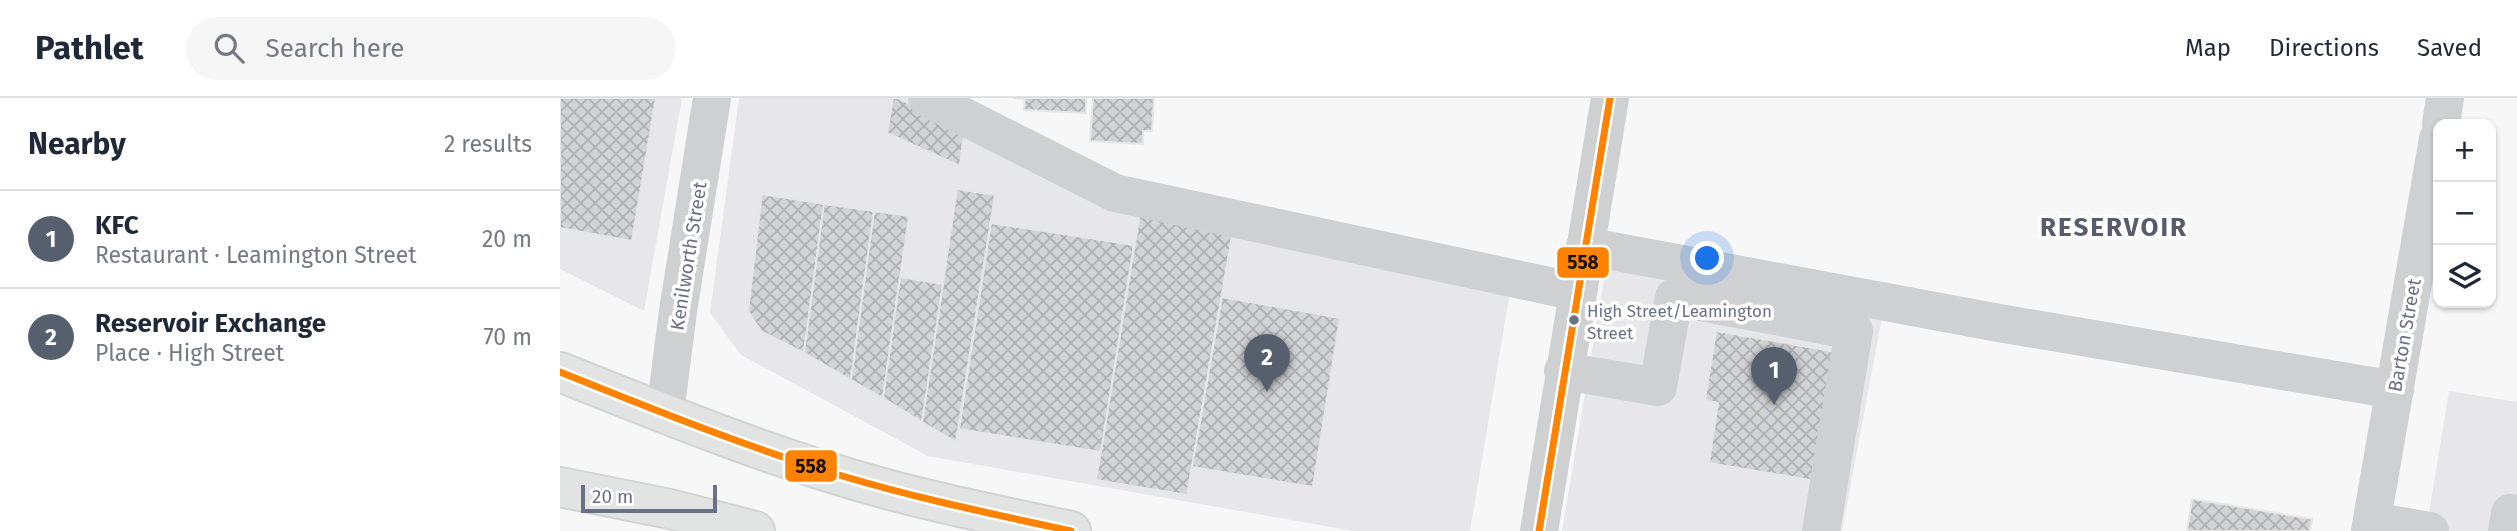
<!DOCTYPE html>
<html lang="en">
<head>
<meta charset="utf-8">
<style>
	:root { --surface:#fff; --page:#f6f6f7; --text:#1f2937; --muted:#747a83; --line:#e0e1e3; --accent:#565f6d }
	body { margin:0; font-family:"Fira Sans",sans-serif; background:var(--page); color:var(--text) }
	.controls { position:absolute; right:21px; top:21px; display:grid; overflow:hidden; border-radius:14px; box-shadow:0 2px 5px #0004 }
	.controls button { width:63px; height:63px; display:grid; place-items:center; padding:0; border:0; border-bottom:2px solid var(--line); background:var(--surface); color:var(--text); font:35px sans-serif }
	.scale { position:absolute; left:21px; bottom:18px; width:136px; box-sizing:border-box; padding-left:7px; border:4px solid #687186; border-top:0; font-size:19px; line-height:24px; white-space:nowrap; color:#687186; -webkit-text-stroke:5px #fff; paint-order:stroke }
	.you { position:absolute; left:1148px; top:161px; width:24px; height:24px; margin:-18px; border:5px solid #fff; border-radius:50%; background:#1a73e8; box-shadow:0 0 0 10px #1a73e833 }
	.badge { display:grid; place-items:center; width:46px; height:46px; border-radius:50%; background:var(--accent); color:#fff; font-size:23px; font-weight:700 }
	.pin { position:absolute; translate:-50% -58px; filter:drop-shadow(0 2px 4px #0008) }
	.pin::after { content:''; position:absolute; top:37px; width:24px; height:21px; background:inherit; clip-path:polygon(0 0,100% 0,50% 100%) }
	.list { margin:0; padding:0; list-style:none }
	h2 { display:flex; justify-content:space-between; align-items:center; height:91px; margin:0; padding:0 28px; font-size:30px }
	h2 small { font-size:23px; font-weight:400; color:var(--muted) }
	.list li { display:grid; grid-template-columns:46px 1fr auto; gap:21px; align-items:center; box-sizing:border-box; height:98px; padding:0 28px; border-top:2px solid var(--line) }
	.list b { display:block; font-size:26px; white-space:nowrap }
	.list p { margin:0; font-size:23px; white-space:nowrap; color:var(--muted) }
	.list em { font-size:23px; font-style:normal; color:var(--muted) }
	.icon { flex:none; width:38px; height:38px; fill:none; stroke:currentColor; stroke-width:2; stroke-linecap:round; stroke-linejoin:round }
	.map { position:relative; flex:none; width:1957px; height:433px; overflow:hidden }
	header { display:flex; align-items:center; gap:42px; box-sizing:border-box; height:98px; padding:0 35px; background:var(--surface); border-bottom:2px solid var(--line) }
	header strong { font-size:33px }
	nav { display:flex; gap:38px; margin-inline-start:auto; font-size:24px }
	.search { width:490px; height:63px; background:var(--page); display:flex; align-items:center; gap:18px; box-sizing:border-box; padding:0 24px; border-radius:38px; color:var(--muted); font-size:26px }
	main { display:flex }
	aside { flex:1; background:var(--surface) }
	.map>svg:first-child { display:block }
	.built { fill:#e7e7e9 }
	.building { fill:url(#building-cross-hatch); stroke:#e6e6e6; stroke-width:2 }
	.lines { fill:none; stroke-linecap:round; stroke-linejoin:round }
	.major-casing { stroke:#d3d3d5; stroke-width:42 }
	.minor { stroke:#cfd0d2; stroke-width:38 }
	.major { stroke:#e2e3e3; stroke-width:38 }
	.bus-1-casing { stroke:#fff; stroke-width:12 }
	.bus-1 { stroke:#ff8200; stroke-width:7 }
	.bus-dot { fill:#687186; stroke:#fff; stroke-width:2.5 }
	.labels { text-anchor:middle; stroke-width:7; stroke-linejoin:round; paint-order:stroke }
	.bus-label { font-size:17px; fill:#687186; stroke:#fff; text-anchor:start }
	.street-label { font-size:19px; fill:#687186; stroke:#fff }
	.district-label { font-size:26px; font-weight:bold; letter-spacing:2px; fill:#565c6b; stroke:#fff }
	.line-badge { stroke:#fff; stroke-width:2.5 }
	.pale-badge-label { font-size:19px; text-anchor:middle; font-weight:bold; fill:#111 }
</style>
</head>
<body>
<header>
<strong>Pathlet</strong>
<div class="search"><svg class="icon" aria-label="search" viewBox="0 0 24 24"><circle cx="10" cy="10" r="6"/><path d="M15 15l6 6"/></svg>Search here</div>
<nav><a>Map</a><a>Directions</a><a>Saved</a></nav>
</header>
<main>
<aside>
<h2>Nearby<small>2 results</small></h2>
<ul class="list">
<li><span class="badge">1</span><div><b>KFC</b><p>Restaurant · Leamington Street</p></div><em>20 m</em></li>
<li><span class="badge">2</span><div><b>Reservoir Exchange</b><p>Place · High Street</p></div><em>70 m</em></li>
</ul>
</aside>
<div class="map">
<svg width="1957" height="433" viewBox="0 0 1957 433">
	<defs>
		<pattern id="building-cross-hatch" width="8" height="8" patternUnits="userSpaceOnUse" patternTransform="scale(1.75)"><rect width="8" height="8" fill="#d2d3d4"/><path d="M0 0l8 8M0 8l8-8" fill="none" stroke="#aeb0b2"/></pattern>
	</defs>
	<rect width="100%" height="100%" fill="#f7f7f7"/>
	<!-- built -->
	<g class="built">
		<path d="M0 0H122L84 213 0 171Z"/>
		<path d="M179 0H378L567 82 954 170 910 433H793L368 358 181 257 150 215Z"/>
		<path d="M1050 145 1326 198 1282 433H1002Z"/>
		<path d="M1889 293 1957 304V433H1866Z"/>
	</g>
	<!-- building -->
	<g class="building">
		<path d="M0 0H96L72 143 0 130Z"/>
		<path d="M333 0H338L404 32 400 68 327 35Z"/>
		<path d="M453 0H526V15L464 12 465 1Z"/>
		<path d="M533 0H594L592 33H583V46L530 43Z"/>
		<path d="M397 91 435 97 396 344 362 324Z"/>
		<path d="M202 96 264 106 244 255 201 233 188 213Z"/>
		<path d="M264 106 314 113 291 282 244 255Z"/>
		<path d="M314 113 349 118 323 300 291 282Z"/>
		<path d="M580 115 673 132 627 397 536 382Z"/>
		<path d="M431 125 574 147 541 354 399 331Z"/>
		<path d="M340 179 383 186 362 324 323 300Z"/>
		<path d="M662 199 780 220 753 389 632 369Z"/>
		<path d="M1156 233 1277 254 1256 383 1149 365 1158 305 1145 302Z"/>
		<path d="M1632 401 1752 421 1750 433H1627Z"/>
	</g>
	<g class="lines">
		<!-- major casing -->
		<g class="major-casing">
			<g id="major">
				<path d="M0 274C105 316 210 359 319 389 383 407 447 419 511 433"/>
				<path d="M0 389 110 411 195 433"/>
			</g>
		</g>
		<!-- minor -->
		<g class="minor">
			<path d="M367 0 555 95 1017 194"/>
			<path d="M1881 26 1885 0"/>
			<path d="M1025 148 1439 225 1835 292"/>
			<path d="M1003 273 1098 289 1114 199 1294 233 1261 433"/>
			<path d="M105 315 118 213 152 0"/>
			<path d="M1812 423 1870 433"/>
			<path d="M979 433 1050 0"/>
			<path d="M1810 433 1878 41"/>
			<path d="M1947 433 1950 415 1957 416"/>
		</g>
		<!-- major -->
		<use href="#major" class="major"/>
		<!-- bus-1 casing -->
		<g class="bus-1-casing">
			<g id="bus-1">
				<path d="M0 274C92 311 184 348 279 377 355 400 433 416 511 433"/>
				<path d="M979 433 1050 0"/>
			</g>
		</g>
		<!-- bus-1 -->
		<use href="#bus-1" class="bus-1"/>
	</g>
	<!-- markers -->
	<circle class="bus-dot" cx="1014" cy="222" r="6"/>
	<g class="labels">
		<!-- bus labels -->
		<g class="bus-label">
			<text x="1027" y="219">High Street/Leamington<tspan x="1027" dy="22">Street</tspan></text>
		</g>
		<!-- street labels -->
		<g class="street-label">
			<text transform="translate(128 158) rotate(-81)" y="7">Kenilworth Street</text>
			<text transform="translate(1844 237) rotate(-80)" y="7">Barton Street</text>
		</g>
		<!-- district labels -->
		<g class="district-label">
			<text x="1554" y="138">RESERVOIR</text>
		</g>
	</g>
	<g class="line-badge">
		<rect x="996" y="148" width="54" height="33" rx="7" fill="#ff8200"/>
		<rect x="224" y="351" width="54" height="34" rx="7" fill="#ff8200"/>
	</g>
	<g class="pale-badge-label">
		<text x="1023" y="171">558</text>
		<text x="251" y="375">558</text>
	</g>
</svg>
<div class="controls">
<button>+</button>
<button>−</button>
<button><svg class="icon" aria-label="layers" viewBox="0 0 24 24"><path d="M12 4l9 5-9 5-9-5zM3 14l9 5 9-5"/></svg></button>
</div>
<div class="scale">20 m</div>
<div class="you"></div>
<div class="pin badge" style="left:1214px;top:307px">1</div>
<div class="pin badge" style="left:707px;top:294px">2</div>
</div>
</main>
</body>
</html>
